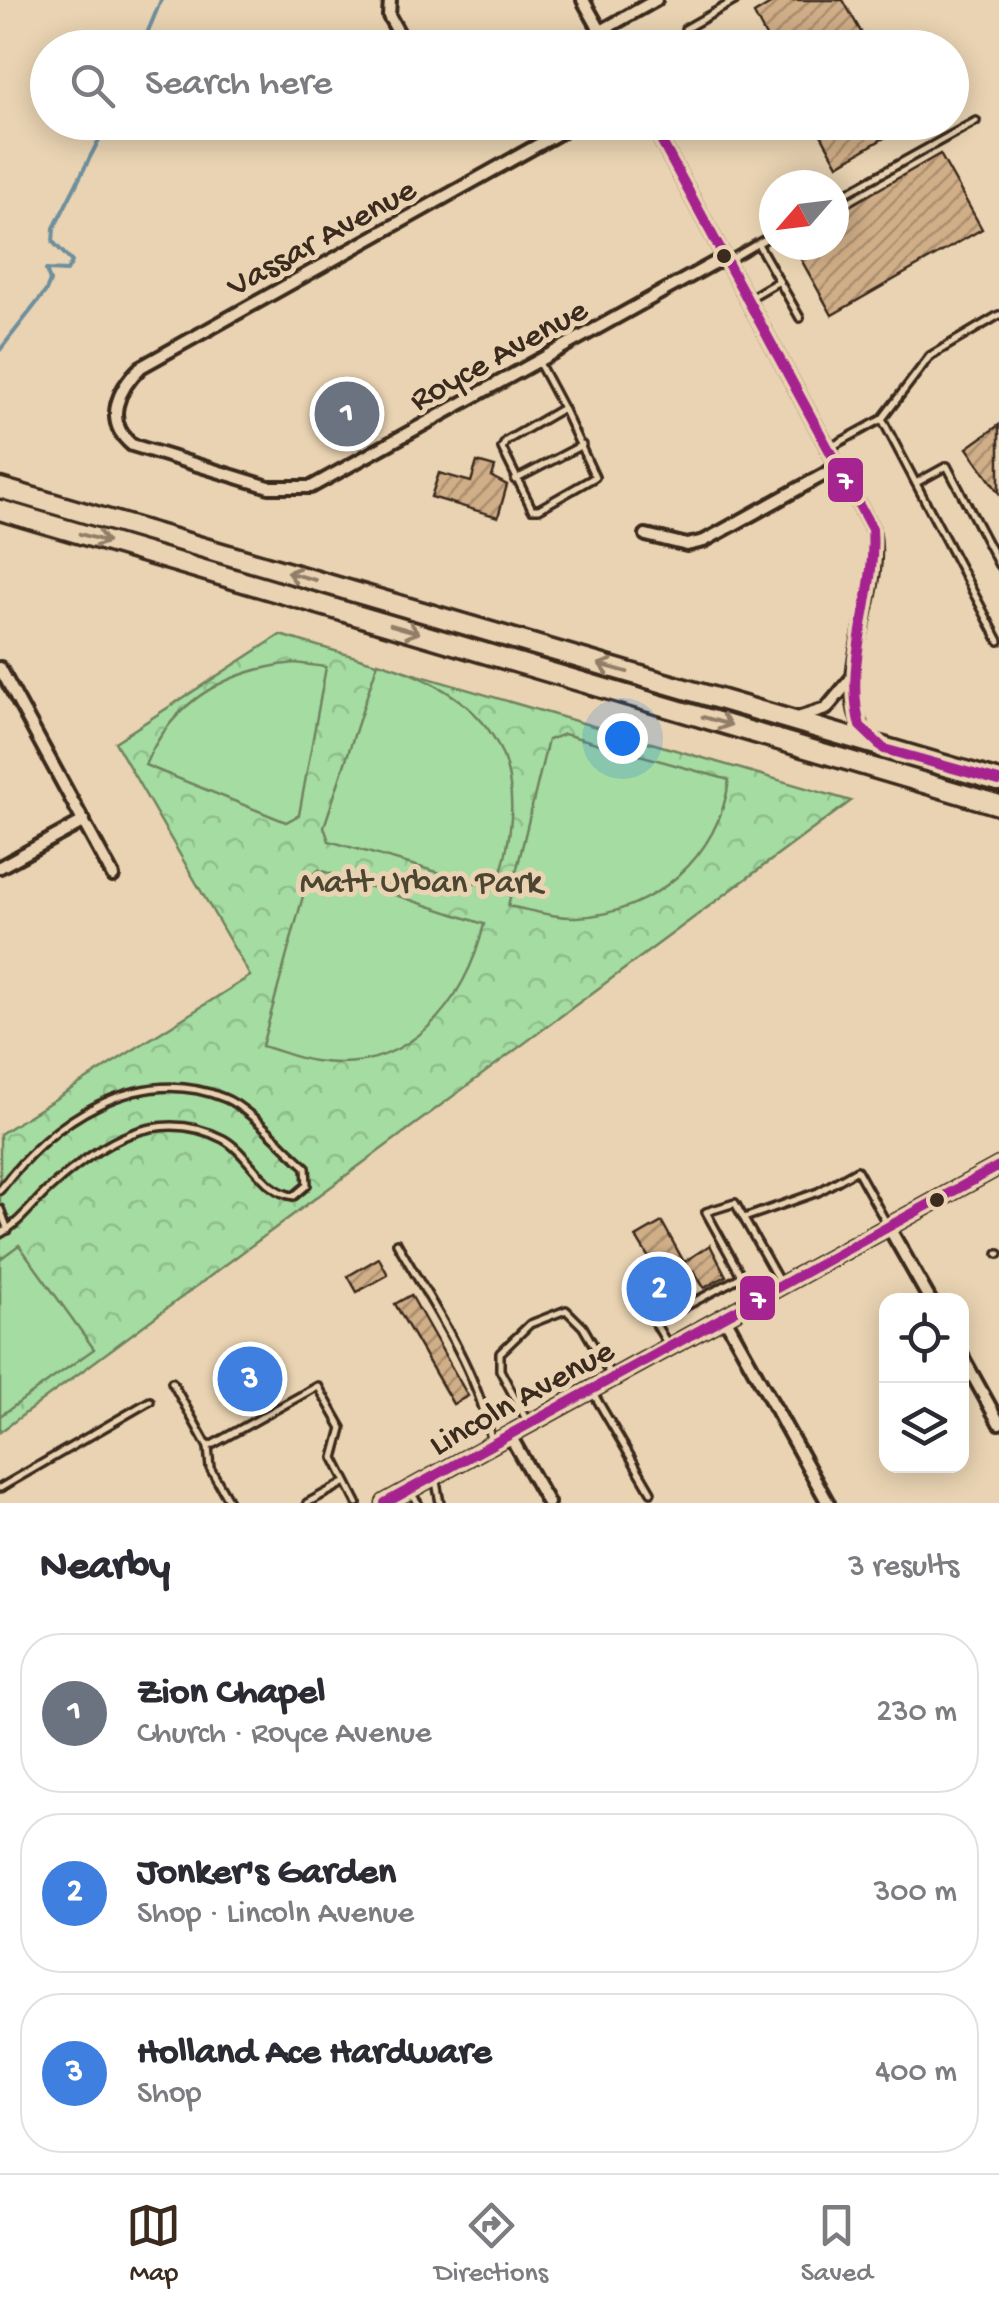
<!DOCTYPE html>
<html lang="en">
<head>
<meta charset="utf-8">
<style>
	:root { --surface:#fff; --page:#f7f7f7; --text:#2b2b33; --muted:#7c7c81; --line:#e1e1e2; --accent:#3b2a1e }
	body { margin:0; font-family:"Gochi Hand",sans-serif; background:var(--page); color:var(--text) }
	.controls { position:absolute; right:30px; bottom:30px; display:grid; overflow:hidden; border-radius:20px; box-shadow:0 5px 25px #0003 }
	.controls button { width:90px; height:90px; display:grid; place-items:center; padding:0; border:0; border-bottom:2px solid var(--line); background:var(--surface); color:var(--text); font:50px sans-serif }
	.compass { position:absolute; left:759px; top:170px; width:90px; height:90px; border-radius:50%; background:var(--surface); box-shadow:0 5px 25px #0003; rotate:242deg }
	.you { position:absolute; left:622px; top:738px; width:35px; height:35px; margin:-25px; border:8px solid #fff; border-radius:50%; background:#1a73e8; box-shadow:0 0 0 15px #1a73e833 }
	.badge { display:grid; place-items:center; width:65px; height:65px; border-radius:50%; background:var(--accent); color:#fff; font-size:32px; font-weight:700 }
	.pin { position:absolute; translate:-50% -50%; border:5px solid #fff; box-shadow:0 2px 10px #0006 }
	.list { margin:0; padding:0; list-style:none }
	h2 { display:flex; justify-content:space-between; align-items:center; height:130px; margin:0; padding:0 40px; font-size:42px }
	h2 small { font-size:32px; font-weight:400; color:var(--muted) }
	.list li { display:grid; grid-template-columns:65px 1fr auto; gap:30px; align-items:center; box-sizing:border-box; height:160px; margin:0 20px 20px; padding:0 20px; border:2px solid var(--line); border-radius:40px }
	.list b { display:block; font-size:38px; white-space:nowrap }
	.list p { margin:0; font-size:32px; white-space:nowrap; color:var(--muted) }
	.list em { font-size:32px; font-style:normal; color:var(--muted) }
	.icon { flex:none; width:55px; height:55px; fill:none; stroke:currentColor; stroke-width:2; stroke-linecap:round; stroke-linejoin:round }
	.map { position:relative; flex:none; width:999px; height:1503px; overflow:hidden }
	.search { position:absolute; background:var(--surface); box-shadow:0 5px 25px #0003; left:30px; right:30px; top:30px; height:110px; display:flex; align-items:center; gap:25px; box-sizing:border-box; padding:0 35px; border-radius:55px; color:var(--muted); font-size:38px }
	.sheet { height:670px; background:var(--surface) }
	nav { display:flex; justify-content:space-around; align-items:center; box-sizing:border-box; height:140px; border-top:2px solid var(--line); background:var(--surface); font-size:28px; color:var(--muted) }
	nav a { display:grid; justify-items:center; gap:5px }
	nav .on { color:var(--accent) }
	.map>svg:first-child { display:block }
	.park { fill:url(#park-crowns); stroke:#708360; stroke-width:2.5 }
	.garden { fill:#a4dca1; stroke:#708360; stroke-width:2.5 }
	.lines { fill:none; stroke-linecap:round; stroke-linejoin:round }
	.stream { stroke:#6e8f9d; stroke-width:4 }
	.building { fill:url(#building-hatch); stroke:#3b2a1e; stroke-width:2.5 }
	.lane-casing { stroke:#3b2a1e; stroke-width:12 }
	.street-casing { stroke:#3b2a1e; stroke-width:18 }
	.secondary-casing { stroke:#3b2a1e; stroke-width:21 }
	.highway-casing { stroke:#3b2a1e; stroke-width:25 }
	.lane { stroke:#e9d3b2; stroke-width:5 }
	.street { stroke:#e9d3b2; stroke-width:10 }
	.secondary { stroke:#e9d3b2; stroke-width:14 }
	.highway { stroke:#e9d3b2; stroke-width:18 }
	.bus-1-casing { stroke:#e9d3b2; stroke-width:18 }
	.bus-1 { stroke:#a5248f; stroke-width:10 }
	.oneway { stroke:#927e68 }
	.bus-dot { fill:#3b2a1e; stroke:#e9d3b2; stroke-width:4 }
	.labels { text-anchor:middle; stroke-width:10; stroke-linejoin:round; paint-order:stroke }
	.street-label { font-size:35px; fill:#3b2a1e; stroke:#e9d3b2 }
	.park-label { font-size:35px; fill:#4b4532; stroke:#e9d3b2 }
	.line-badge { stroke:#e9d3b2; stroke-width:4 }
	.badge-label { font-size:28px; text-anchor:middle; font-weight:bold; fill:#fff }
</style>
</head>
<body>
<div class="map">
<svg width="999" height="1503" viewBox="0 0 999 1503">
	<defs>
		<pattern id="park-crowns" width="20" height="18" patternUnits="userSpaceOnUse" patternTransform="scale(2.5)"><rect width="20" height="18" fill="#a4dca1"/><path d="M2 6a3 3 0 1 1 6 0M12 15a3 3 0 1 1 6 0" fill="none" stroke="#8ebd8a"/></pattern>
		<pattern id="building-hatch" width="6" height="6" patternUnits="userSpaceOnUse" patternTransform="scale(2.5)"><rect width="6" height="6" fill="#d0ae87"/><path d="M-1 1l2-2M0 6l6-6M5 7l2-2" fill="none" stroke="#aa8e6e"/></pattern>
	</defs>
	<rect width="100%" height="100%" fill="#e9d3b2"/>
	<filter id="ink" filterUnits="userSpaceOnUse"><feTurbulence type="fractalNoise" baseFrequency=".01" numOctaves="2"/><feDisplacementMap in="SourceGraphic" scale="20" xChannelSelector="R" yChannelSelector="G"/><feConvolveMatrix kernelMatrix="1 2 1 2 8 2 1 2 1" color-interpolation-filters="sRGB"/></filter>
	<g filter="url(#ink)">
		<!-- park -->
		<path class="park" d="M280 635 851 801 0 1432V1134L250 976 115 742Z"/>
		<!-- garden -->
		<g class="garden">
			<path d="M378 662C499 698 536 769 496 889L329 841 324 827Z"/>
			<path d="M295 663 326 667 299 815 286 822 145 765C173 701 227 670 295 663Z"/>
			<path d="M564 734 729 780C720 855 654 914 577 917 555 918 530 910 508 906L548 740Z"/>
			<path d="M319 870 484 924C466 1004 406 1076 315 1061 298 1059 280 1051 262 1046L308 878Z"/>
			<path d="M19 1245 94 1349 0 1416V1259Z"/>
		</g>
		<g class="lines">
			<!-- stream -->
			<g class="stream">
				<path d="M141 48 161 0"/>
				<path d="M0 350 46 291 50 281 46 270 67 271 72 262 53 242 54 228 108 122"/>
			</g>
		</g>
		<!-- building -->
		<g class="building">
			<path d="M777 0H843L870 48H772L754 14Z"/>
			<path d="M814 122H881L889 135 838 165Z"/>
			<path d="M940 154 982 229 832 315 793 245H834V215Z"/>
			<path d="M999 425V493L967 448Z"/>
			<path d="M477 462 495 467 492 477 507 485 498 517 431 497 439 473 471 482Z"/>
			<path d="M662 1222 684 1262 710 1245 726 1276 704 1288 694 1271 675 1281 682 1295 653 1311 632 1274 652 1263 636 1237Z"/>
			<path d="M379 1258 388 1275 357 1292 348 1276Z"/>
			<path d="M411 1295 468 1396 453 1404 395 1304Z"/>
		</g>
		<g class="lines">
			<!-- lane casing -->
			<g class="lane-casing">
				<g id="lane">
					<path d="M685 29 736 0"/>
					<path d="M834 200 976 121"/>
					<path d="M758 244 779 281"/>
					<path d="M729 260 774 234"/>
					<path d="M748 299 779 281 800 318"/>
					<path d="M539 363 563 408"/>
					<path d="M563 408 595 477 539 509H532L502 448 506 441Z"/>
					<path d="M882 419 930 356 999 315"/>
					<path d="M831 447 882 419 999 641"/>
					<path d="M515 480 582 445"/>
					<path d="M916 483 947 466 999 565"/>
					<path d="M0 1190C51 1121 137 1063 224 1098 248 1107 285 1149 306 1167L307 1185 294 1196C263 1193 249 1153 223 1139 157 1105 101 1143 51 1187 34 1202 20 1223 0 1234"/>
					<path d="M0 1209 8 1230"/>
					<path d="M744 1218 818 1192 857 1170 888 1226"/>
					<path d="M397 1243C432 1305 478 1369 491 1440"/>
					<path d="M998 1254H999"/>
					<path d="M753 1297 706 1212 735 1203 780 1283"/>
					<path d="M667 1343 655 1323 742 1276"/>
					<path d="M172 1382 208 1447 318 1386 342 1428 334 1458 357 1503"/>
					<path d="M592 1391 651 1492"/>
					<path d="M527 1421 500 1370V1353L530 1324 566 1310 583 1327 610 1374"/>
					<path d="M208 1447 210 1468 230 1503"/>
					<path d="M435 1476 440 1503"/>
					<path d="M0 1488 150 1401"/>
					<path d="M410 1492 418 1503"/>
					<path d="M307 1503 344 1483"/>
				</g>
			</g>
			<!-- street casing -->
			<g class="street-casing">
				<g id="street">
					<path d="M390 0 389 16 407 48"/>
					<path d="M583 0 610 48"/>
					<path d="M601 31 656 0"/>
					<path d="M579 122 141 367C118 389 103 421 132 445L269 487H311L725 257"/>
					<path d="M651 122 872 529C887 595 822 690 872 741"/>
					<path d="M646 535 687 545 704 541 841 465"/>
					<path d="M0 668 113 876"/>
					<path d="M794 719 826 709 851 679"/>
					<path d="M0 867 84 821"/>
					<path d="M888 1226 930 1300"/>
					<path d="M725 1318 828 1503"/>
					<path d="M962 1356 999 1423"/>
					<path d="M509 1434 548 1503"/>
				</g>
			</g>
			<!-- secondary casing -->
			<g class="secondary-casing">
				<path id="secondary" d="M385 1503 999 1166"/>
			</g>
			<!-- highway casing -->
			<g class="highway-casing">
				<g id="highway">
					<path d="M0 488 999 781"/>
					<path d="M0 510 999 805"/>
				</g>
			</g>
			<!-- lane -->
			<use href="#lane" class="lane"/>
			<!-- street -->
			<use href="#street" class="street"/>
			<!-- secondary -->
			<use href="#secondary" class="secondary"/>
			<!-- highway -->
			<use href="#highway" class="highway"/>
			<!-- bus-1 casing -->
			<g class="bus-1-casing">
				<g id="bus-1">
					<path d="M651 122 872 529C877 596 843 660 860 726L884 749 999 781"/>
					<path d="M385 1503 999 1166"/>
				</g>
			</g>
			<!-- bus-1 -->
			<use href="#bus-1" class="bus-1"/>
		</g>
		<!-- one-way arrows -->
		<defs><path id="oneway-shaft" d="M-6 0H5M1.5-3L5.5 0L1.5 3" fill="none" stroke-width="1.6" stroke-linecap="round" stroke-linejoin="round" transform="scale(2.5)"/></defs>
		<g class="oneway">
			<use href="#oneway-shaft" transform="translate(94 538) rotate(16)"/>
			<use href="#oneway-shaft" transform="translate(301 576) rotate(-164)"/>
			<use href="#oneway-shaft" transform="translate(405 629) rotate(16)"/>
			<use href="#oneway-shaft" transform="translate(613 668) rotate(-164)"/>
			<use href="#oneway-shaft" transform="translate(717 721) rotate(16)"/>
		</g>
	</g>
	<!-- markers -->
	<g class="bus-dot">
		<circle cx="724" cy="256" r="9"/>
		<circle cx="937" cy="1200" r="9"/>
	</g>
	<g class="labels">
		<!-- street labels -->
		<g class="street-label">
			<text transform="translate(320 235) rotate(-29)" y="12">Vassar Avenue</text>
			<text transform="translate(497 352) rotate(-29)" y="12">Royce Avenue</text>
			<text transform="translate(520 1395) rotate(-29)" y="12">Lincoln Avenue</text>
		</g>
		<!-- park labels -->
		<g class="park-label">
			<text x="421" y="891">Matt Urban Park</text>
		</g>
	</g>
	<g class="line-badge">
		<rect x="826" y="456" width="39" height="48" rx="10" fill="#a5248f"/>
		<rect x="738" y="1274" width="39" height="48" rx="10" fill="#a5248f"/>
	</g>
	<g class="badge-label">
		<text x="845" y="489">7</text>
		<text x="758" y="1308">7</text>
	</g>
</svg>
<div class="controls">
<button><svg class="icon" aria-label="locate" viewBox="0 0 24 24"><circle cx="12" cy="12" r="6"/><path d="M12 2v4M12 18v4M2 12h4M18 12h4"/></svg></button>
<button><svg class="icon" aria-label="layers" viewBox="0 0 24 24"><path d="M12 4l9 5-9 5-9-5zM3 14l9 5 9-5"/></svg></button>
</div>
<svg class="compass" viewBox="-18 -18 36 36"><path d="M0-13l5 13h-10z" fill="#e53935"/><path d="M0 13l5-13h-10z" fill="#7c7c81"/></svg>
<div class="you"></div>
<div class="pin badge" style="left:347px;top:414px;background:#6b7280">1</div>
<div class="pin badge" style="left:659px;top:1289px;background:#3f7fe0">2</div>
<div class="pin badge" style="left:250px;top:1379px;background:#3f7fe0">3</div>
<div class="search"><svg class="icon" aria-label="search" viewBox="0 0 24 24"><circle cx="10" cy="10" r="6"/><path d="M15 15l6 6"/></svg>Search here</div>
</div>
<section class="sheet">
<h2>Nearby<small>3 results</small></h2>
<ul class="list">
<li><span class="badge" style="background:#6b7280">1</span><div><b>Zion Chapel</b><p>Church · Royce Avenue</p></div><em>230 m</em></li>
<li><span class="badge" style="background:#3f7fe0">2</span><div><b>Jonker's Garden</b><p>Shop · Lincoln Avenue</p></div><em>300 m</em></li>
<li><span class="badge" style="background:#3f7fe0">3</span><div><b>Holland Ace Hardware</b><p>Shop</p></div><em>400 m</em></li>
</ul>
</section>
<nav>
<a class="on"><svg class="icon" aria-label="map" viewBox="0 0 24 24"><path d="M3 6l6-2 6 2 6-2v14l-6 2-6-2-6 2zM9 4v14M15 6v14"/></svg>Map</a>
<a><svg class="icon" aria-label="directions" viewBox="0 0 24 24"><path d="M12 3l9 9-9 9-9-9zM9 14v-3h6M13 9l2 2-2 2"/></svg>Directions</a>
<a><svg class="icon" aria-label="saved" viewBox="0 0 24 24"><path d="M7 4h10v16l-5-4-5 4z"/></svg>Saved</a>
</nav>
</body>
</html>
